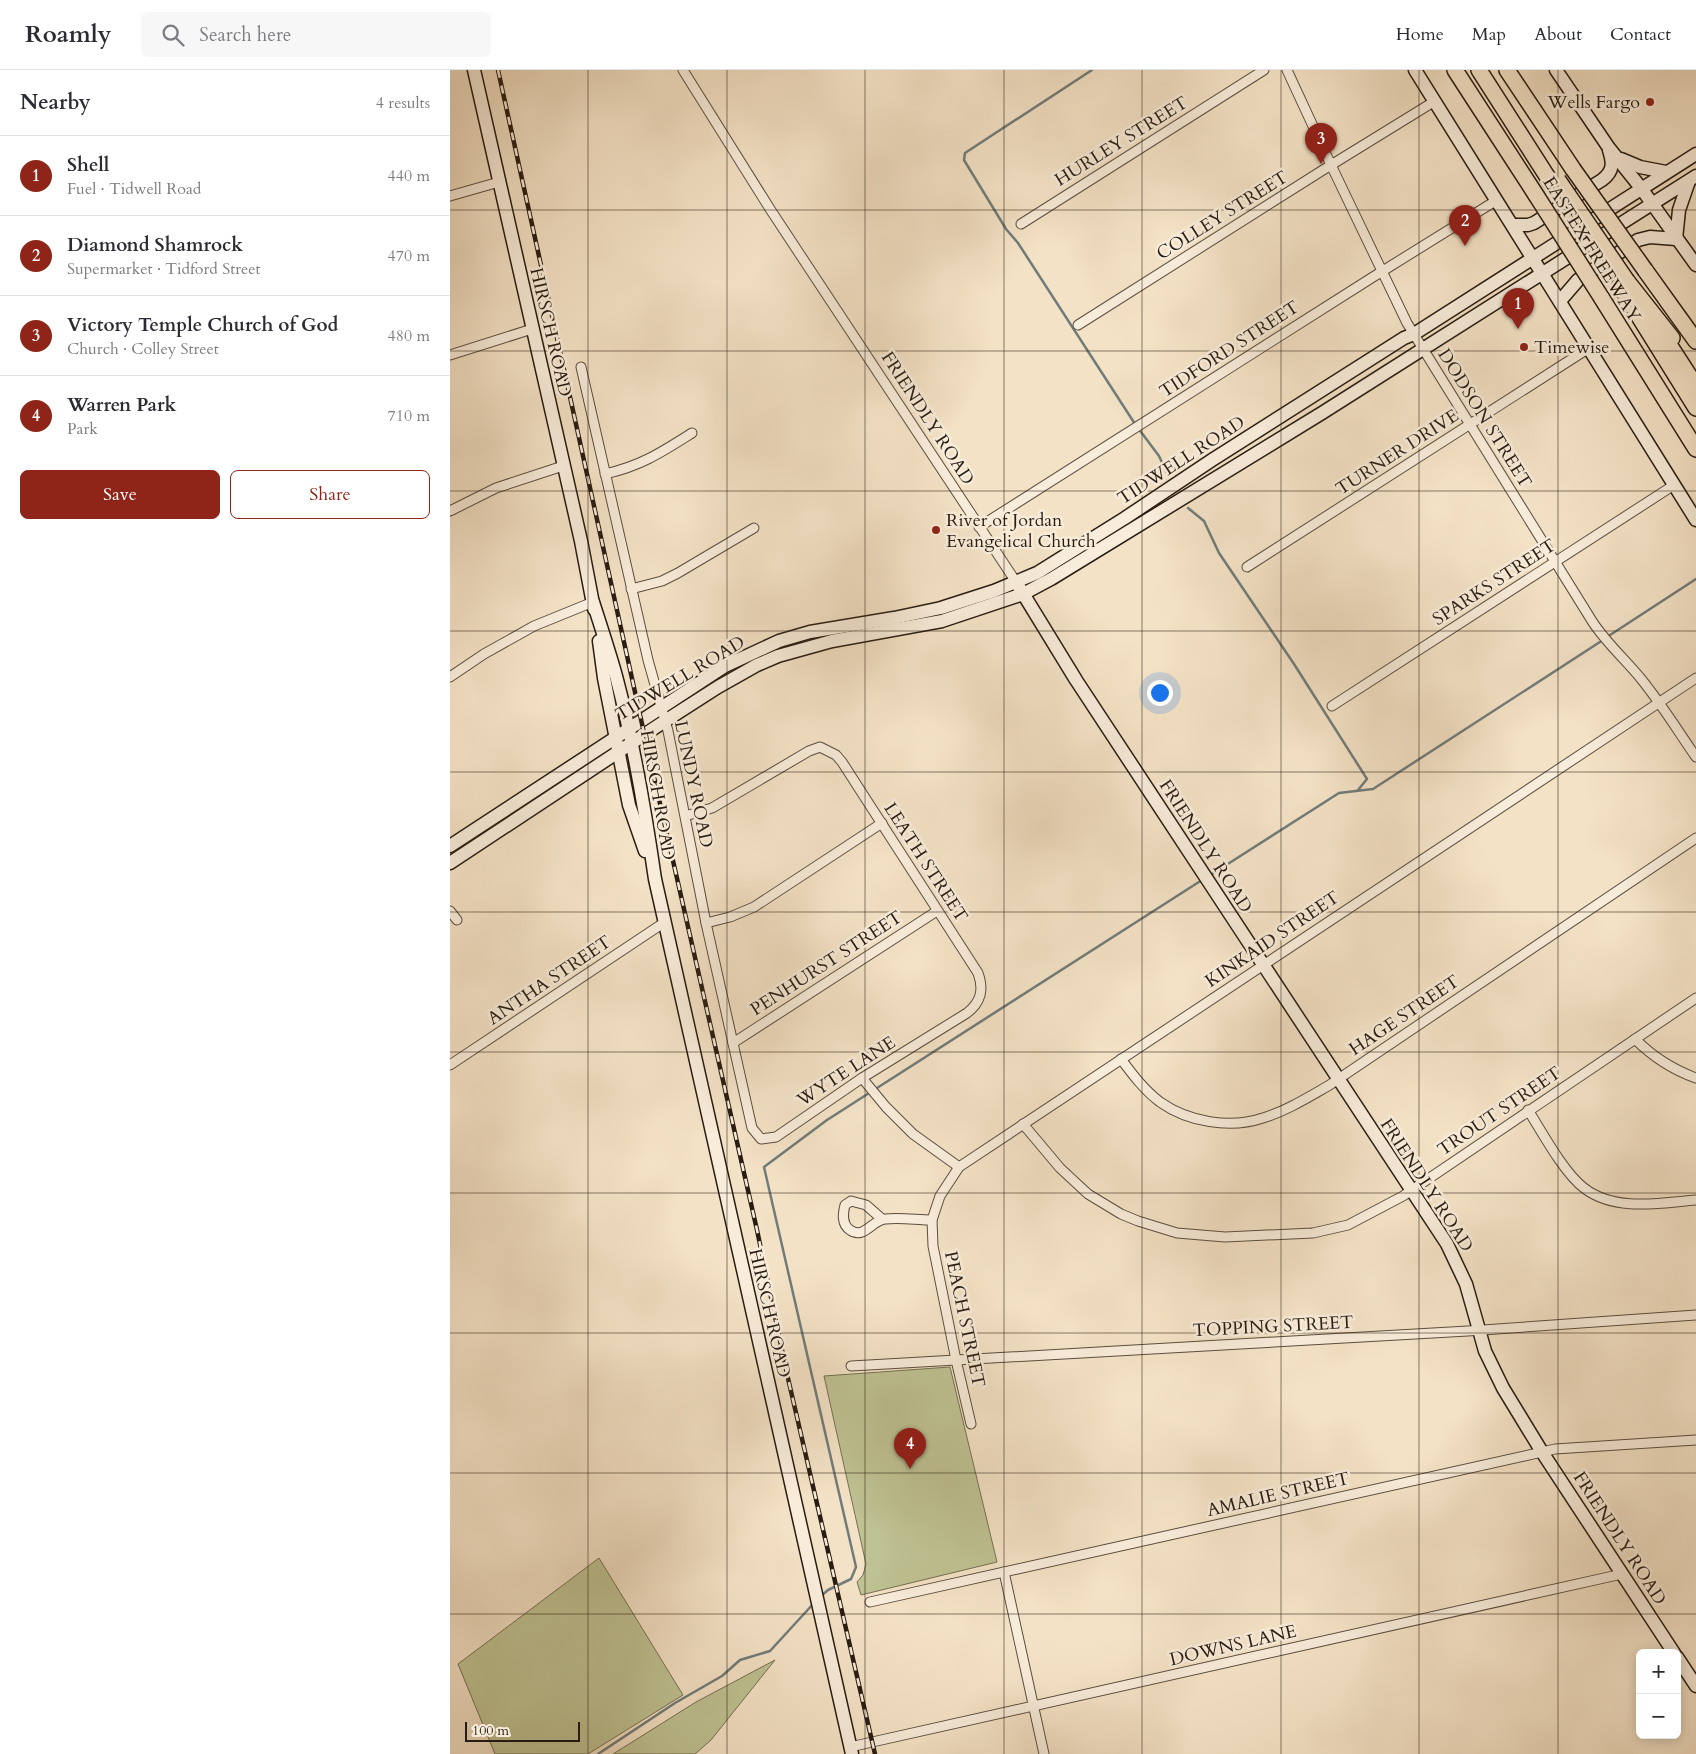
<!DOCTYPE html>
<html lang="en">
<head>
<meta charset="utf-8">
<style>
	:root { --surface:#fff; --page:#f7f7f7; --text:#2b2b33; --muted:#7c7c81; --line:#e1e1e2; --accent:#8f2418 }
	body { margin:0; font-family:Cardo,serif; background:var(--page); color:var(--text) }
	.controls { position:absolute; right:15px; bottom:15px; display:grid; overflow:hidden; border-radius:8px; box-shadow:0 2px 12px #0003 }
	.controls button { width:45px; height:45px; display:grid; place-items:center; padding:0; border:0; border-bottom:1px solid var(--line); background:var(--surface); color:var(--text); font:25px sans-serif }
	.scale { position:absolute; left:15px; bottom:12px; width:115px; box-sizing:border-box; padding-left:5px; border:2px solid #281d12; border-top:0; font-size:14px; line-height:18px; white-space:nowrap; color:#281d12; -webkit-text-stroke:4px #f8ecda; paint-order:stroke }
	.you { position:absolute; left:709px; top:622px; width:18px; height:18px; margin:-12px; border:4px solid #fff; border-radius:50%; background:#1a73e8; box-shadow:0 0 0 8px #1a73e833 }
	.badge { display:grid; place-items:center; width:32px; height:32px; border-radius:50%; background:var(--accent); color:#fff; font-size:16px; font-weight:700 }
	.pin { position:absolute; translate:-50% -41px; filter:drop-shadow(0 1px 2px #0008) }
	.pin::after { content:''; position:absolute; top:26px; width:18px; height:15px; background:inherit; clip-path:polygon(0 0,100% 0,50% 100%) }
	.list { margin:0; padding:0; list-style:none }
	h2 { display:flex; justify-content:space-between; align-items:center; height:65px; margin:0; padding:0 20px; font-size:21px }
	h2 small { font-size:16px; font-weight:400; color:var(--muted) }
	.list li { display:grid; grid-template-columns:32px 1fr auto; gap:15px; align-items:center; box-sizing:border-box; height:80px; padding:0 20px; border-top:1px solid var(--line) }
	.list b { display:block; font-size:19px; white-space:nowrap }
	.list p { margin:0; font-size:16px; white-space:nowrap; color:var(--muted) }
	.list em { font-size:16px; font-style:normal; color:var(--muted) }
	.actions { display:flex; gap:10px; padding:15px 20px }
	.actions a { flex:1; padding:11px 0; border:1px solid var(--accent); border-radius:8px; text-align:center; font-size:18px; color:var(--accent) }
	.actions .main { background:var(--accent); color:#fff }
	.icon { flex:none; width:28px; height:28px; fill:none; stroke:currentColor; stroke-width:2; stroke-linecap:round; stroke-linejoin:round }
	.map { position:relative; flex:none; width:1246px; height:1684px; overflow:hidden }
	header { display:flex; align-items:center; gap:30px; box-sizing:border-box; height:70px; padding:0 25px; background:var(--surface); border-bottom:1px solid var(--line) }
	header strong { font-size:24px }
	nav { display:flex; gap:28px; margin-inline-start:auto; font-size:18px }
	.search { width:350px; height:45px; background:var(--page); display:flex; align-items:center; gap:12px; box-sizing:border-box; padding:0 18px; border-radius:8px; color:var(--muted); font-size:19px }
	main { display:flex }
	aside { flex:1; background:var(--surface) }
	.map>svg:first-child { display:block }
	.green { fill:#bfc293; stroke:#747052 }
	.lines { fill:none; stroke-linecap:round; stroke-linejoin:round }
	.stream { stroke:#717c7a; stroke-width:2.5 }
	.street-casing { stroke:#5b4e3f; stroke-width:11 }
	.secondary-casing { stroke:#281d12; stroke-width:15 }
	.highway-casing { stroke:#281d12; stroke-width:18 }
	.street { stroke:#f8ecda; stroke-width:9 }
	.secondary { stroke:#f8ecda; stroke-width:12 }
	.highway { stroke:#f4e2c6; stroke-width:15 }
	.rail-casing { stroke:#281d12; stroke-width:4.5 }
	.rail { stroke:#f8ecda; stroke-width:2.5; stroke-dasharray:8; stroke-linecap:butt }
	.highway-bridge-casing { stroke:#281d12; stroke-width:18; stroke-linecap:butt }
	.highway-bridge { stroke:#f4e2c6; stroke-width:15 }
	.grid { fill:none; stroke:#281d12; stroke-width:1; stroke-opacity:0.55 }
	.poi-dot { fill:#8f2418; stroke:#f8ecda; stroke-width:2 }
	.labels { text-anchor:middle; stroke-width:5; stroke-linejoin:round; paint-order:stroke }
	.poi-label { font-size:18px; fill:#281d12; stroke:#f8ecda; text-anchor:start }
	.street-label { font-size:18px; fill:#281d12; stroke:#f8ecda }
</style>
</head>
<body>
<header>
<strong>Roamly</strong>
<div class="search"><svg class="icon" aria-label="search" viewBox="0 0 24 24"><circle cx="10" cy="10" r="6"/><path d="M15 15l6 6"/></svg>Search here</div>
<nav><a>Home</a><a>Map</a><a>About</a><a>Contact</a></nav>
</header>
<main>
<aside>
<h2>Nearby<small>4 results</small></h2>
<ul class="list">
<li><span class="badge">1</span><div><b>Shell</b><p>Fuel · Tidwell Road</p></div><em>440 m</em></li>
<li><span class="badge">2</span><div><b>Diamond Shamrock</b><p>Supermarket · Tidford Street</p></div><em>470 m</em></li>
<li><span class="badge">3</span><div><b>Victory Temple Church of God</b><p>Church · Colley Street</p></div><em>480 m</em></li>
<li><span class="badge">4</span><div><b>Warren Park</b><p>Park</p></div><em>710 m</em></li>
</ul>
<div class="actions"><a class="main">Save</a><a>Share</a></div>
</aside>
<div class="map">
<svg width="1246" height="1684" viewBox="0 0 1246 1684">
	<rect width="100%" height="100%" fill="#f4e2c6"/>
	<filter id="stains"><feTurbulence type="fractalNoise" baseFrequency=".004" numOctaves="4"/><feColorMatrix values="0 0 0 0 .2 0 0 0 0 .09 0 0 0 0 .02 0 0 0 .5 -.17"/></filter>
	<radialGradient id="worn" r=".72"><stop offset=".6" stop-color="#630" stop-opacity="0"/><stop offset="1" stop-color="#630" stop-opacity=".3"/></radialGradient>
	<!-- green -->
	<g class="green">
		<path d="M500 1297 547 1492 411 1525 407 1512 413 1505 416 1494 374 1306Z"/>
		<path d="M149 1488 233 1625 138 1684H45L8 1594Z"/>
		<path d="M325 1590 261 1670 245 1684H163L246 1632Z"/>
	</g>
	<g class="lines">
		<!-- stream -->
		<g class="stream">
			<path d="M642 0 515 83 514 90 556 159 568 173 685 354"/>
			<path d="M688 358 709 386 718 405"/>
			<path d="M738 438 754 451 769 483 844 594 917 709 908 720"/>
			<path d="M1157 567 1246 509"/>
			<path d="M759 806 889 723 923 719 1153 570"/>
			<path d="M371 1526 378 1520 401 1509 406 1497 314 1097 377 1050 752 810"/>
			<path d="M148 1684 225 1633 272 1606 290 1590 320 1581 364 1533"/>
		</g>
		<!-- street casing -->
		<g class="street-casing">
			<g id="street">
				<path d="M233 0 320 139 566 512"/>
				<path d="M837 0 881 95 957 253 1142 551C1156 573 1176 590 1192 610 1212 635 1228 661 1246 687"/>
				<path d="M0 126 49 112"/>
				<path d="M571 154 814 0"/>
				<path d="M628 255 873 100 985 31"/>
				<path d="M0 285 82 259"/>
				<path d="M131 297 198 590 218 661 256 853 302 1058 311 1069 326 1067 412 1008 517 943C531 932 534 920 528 903L392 692 386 685 370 677 359 681 262 738 235 746"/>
				<path d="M155 404C191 396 212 382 242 363"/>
				<path d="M0 441 46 418 113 396"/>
				<path d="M529 457 923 207 1047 130"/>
				<path d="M797 497 1139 278"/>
				<path d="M181 519 212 511 228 503 304 458"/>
				<path d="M0 607 34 584 84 556 143 532"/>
				<path d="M882 636 1224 415"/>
				<path d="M0 841 7 850"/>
				<path d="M256 853 280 847 304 837 432 753"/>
				<path d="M1185 969C1203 987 1221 999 1246 1008"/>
				<path d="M283 973 487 841"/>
				<path d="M671 989C683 1005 694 1020 710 1032 738 1052 780 1059 813 1048 836 1041 857 1028 878 1016L1246 768"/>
				<path d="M0 995 215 852"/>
				<path d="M412 1008 436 1037 463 1064 509 1097"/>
				<path d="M1078 1040C1092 1062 1114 1103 1134 1118 1165 1142 1210 1133 1246 1130"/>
				<path d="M573 1054 610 1098 638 1124 671 1144 688 1151 727 1163 775 1167 863 1163 898 1155 953 1126 1246 928"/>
				<path d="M432 1149 416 1135 401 1131 395 1135C393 1143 391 1154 400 1160 414 1170 422 1150 435 1149 450 1147 467 1150 482 1150"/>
				<path d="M401 1296 1018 1261 1246 1245"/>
				<path d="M521 1354 506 1290 483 1176 482 1150 490 1126 509 1097 1246 608"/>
				<path d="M554 1502 594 1684"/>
				<path d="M420 1532 1092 1382 1105 1379 1246 1370"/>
				<path d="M400 1677 1172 1504"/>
			</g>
		</g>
		<!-- secondary casing -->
		<g class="secondary-casing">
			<g id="secondary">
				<path d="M24 0 131 471 144 539"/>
				<path d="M965 0 1246 450"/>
				<path d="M1106 0 1159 78 1191 118 1246 195"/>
				<path d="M1171 89 1190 97 1216 102"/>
				<path d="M1063 155H1078L1084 153 1152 110C1164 101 1163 93 1159 80"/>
				<path d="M1226 169 1229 140 1239 111"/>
				<path d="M1110 231 1128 210 1188 170 1200 167 1226 169"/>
				<path d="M569 517 626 610 997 1174 1016 1214 1035 1281 1053 1318 1092 1382 1224 1583"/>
				<path d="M143 532C151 557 159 581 166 606 184 673 195 740 205 809L402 1684"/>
				<path d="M149 571 154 608 179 735 195 781"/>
				<path d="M0 776 275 596 329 571 360 562 444 548 491 538 544 521 587 503 675 448 762 390 954 268 964 264 1246 84"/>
				<path d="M0 793 215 651 268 617 307 595 328 586 382 571 492 551 573 524 601 509 872 343 1246 106"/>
				<path d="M1227 1587 1246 1616"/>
			</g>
		</g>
		<!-- highway casing -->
		<g class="highway-casing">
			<g id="highway">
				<path d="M1005 0 1086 125"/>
				<path d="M1029 0 1102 114"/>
				<path d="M1057 0 1123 99"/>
				<path d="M1195 200 1246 271"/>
				<path d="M1177 211 1222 268"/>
				<path d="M1170 216 1246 338"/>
				<path d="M1151 227 1246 379"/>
				<path d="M1211 262 1246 316"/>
			</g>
		</g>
		<!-- street -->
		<use href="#street" class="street"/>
		<!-- secondary -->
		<use href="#secondary" class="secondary"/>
		<!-- highway -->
		<use href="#highway" class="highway"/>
		<!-- rail casing -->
		<g class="rail-casing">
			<path id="rail" d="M48 0 196 672 307 1160 337 1304 425 1684"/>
		</g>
		<!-- rail -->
		<use href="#rail" class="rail"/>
		<!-- highway-bridge casing -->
		<g class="highway-bridge-casing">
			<g id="highway-bridge">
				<path d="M1123 99 1195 200"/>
				<path d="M1108 110 1177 211"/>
				<path d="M1086 125 1151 227"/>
			</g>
		</g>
		<!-- highway-bridge -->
		<use href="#highway-bridge" class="highway-bridge"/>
	</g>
	<!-- grid -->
	<path class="grid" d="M138 0V1684M277 0V1684M415 0V1684M554 0V1684M692 0V1684M831 0V1684M969 0V1684M1108 0V1684M0 140H1246M0 281H1246M0 421H1246M0 561H1246M0 702H1246M0 842H1246M0 982H1246M0 1123H1246M0 1263H1246M0 1403H1246M0 1544H1246"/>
	<!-- markers -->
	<g class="poi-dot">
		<circle cx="1200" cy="32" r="5"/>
		<circle cx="1074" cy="277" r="5"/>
		<circle cx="486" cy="460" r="5"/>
	</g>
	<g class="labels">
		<!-- poi labels -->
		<g class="poi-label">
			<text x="1190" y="38" text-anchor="end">Wells Fargo</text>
			<text x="1084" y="283">Timewise</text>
			<text x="496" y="456">River of Jordan<tspan x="496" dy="21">Evangelical Church</tspan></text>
		</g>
		<!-- street labels -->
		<g class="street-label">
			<text transform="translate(671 71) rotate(-32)" y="6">HURLEY STREET</text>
			<text transform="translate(772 145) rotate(-32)" y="6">COLLEY STREET</text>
			<text transform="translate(1142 179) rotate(58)" y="6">EASTEX FREEWAY</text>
			<text transform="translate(101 262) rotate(77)" y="6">HIRSCH ROAD</text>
			<text transform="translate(779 279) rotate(-33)" y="6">TIDFORD STREET</text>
			<text transform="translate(478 348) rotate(57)" y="6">FRIENDLY ROAD</text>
			<text transform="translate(1035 348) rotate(58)" y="6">DODSON STREET</text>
			<text transform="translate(947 382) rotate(-33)" y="6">TURNER DRIVE</text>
			<text transform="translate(731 390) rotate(-33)" y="6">TIDWELL ROAD</text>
			<text transform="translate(1044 512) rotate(-33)" y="6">SPARKS STREET</text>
			<text transform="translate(230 608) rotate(-31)" y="6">TIDWELL ROAD</text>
			<text transform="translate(244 714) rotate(78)" y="6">LUNDY ROAD</text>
			<text transform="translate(208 725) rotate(80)" y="6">HIRSCH ROAD</text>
			<text transform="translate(756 776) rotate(57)" y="6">FRIENDLY ROAD</text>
			<text transform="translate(476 792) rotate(57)" y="6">LEATH STREET</text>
			<text transform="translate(822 869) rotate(-34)" y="6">KINKAID STREET</text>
			<text transform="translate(376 893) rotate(-33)" y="6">PENHURST STREET</text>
			<text transform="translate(99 910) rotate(-34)" y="6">ANTHA STREET</text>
			<text transform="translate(954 945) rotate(-34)" y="6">HAGE STREET</text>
			<text transform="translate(396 1001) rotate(-33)" y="6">WYTE LANE</text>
			<text transform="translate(1049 1041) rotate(-34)" y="6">TROUT STREET</text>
			<text transform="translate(977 1115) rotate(57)" y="6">FRIENDLY ROAD</text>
			<text transform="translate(320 1243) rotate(77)" y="6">HIRSCH ROAD</text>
			<text transform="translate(515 1249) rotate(78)" y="6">PEACH STREET</text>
			<text transform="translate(823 1256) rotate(-3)" y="6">TOPPING STREET</text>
			<text transform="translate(828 1424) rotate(-13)" y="6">AMALIE STREET</text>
			<text transform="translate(1170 1468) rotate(57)" y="6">FRIENDLY ROAD</text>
			<text transform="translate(783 1575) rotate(-13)" y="6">DOWNS LANE</text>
		</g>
	</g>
	<rect width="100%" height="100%" filter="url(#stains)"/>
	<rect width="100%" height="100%" fill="url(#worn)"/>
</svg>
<div class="controls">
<button>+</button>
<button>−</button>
</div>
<div class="scale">100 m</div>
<div class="you"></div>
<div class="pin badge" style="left:1068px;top:259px">1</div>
<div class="pin badge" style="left:1015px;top:176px">2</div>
<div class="pin badge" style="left:871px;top:94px">3</div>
<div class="pin badge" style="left:460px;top:1399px">4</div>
</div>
</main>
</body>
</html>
